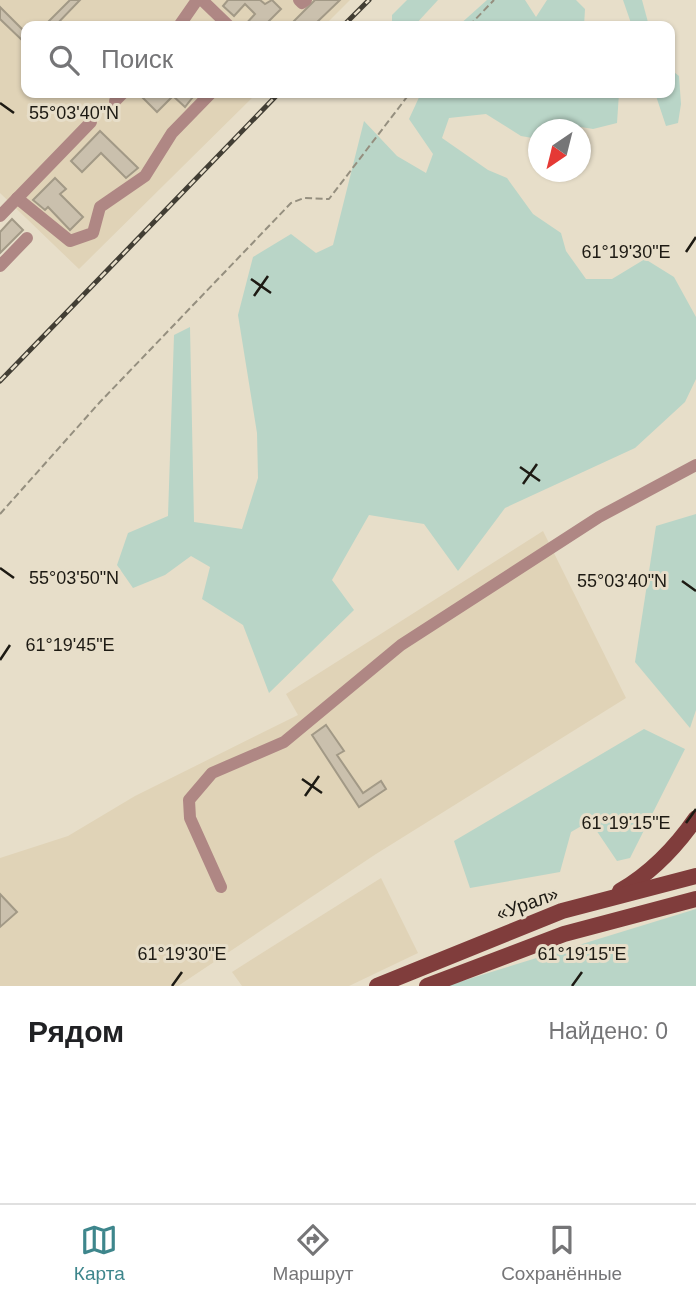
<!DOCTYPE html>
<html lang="ru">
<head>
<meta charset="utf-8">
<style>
	:root { --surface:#fff; --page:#f6f6f6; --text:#202124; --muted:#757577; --line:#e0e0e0; --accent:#3e868c }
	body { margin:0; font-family:Arial,sans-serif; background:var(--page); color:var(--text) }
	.compass { position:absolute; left:528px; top:119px; width:63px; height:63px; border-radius:50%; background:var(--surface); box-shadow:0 2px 5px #0004; rotate:215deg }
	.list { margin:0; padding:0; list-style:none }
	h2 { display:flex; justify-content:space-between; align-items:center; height:91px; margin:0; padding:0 28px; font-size:30px }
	h2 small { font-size:23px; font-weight:400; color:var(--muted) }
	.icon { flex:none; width:38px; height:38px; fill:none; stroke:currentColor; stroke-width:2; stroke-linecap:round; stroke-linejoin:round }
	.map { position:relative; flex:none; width:696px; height:986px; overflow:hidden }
	.search { position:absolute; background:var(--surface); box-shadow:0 2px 5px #0004; left:21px; right:21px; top:21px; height:77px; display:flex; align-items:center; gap:18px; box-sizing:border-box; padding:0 24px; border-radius:14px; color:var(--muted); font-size:26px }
	.sheet { height:217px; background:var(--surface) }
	nav { display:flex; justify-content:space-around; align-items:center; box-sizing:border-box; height:98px; border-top:2px solid var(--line); background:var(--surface); font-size:19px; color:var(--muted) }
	nav a { display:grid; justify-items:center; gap:4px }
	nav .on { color:var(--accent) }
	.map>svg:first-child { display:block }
	.built { fill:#e0d3b7 }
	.green { fill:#b9d5c7 }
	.building { fill:#cac0ad; stroke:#a29986; stroke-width:2 }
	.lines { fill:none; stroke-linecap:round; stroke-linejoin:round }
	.path { stroke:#958f7f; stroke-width:2; stroke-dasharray:7 3.5; stroke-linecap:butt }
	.minor { stroke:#af8784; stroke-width:12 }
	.major { stroke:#803d3c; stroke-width:16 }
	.rail-casing { stroke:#423e34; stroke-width:5 }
	.rail { stroke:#e7dec9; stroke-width:2.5; stroke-dasharray:8; stroke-linecap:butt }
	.ticks { fill:none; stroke:#1d1a13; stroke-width:2.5 }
	.labels { text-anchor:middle; stroke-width:6; stroke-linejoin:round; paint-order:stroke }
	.street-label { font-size:19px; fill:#1d1a13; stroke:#e7dec9 }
	.ticks-label { font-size:18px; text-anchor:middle; fill:#1d1a13; stroke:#e7dec9; stroke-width:6; stroke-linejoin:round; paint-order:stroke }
</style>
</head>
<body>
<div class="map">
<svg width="696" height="986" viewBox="0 0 696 986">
	<rect width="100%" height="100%" fill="#e7dec9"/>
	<!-- built -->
	<g class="built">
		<path d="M0 0H350L324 26H26V93H257L79 269 0 193Z"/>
		<path d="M543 531 626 698 376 854 178 986H0V858L68 836 135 796 298 715 286 694Z"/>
		<path d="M381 878 418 953 349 986H242L232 972Z"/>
	</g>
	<!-- green -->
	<g class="green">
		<path d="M407 0H438L414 26H392V15Z"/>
		<path d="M487 0H525L536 17 547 0H576L585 9 584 26H458Z"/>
		<path d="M623 0H642L649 26H632Z"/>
		<path d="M670 69 679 76 681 104 678 123 666 126 655 93H670Z"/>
		<path d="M421 93H619L617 123 593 129 569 125 565 129 538 130V139L521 136 486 114 449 118 442 138 488 170 507 178 533 214 561 233 566 251 586 279H612L645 259 674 277 696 317V379L685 402 635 448 505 508 458 571 424 524 369 515 332 580 354 610 269 693 243 625 202 599 210 567 191 556 165 575 133 588 117 565 128 533 168 516 174 335 190 327 194 522 242 529 258 478 257 433 238 315 253 257 291 234 316 253 333 245 364 121 397 156 426 173 433 154 409 119Z"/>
		<path d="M696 514V710L690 728 635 662 656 526Z"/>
		<path d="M644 729 685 749 630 858 617 861 590 821 571 832 560 872 470 888 454 841Z"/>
		<path d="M696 909V986H448L449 985Z"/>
	</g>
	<!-- building -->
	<g class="building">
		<path d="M70 0H80L55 26H44Z"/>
		<path d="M228 0H260L265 4 272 0 281 9 264 26H244L255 14 245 4 234 16 223 6Z"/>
		<path d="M315 0H340L313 26H289Z"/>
		<path d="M0 7 26 33V44L0 19Z"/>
		<path d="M138 93H196L185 107 173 96 157 112Z"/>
		<path d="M100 131 138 168 126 178 101 153 82 172 71 161Z"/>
		<path d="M55 178 66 189 60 194 83 217 70 230 48 207 45 210 33 200Z"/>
		<path d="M12 219 23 230 0 253V232Z"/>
		<path d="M326 725 344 751 337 755 363 793 381 781 386 789 359 807 312 735Z"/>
		<path d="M0 894 17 912 0 927Z"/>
	</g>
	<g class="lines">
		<!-- path -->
		<g class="path">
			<path d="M469 26 494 0"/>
			<path d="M0 514 100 402 291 203 304 198 329 199 410 93"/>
		</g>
		<!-- minor -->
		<g class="minor">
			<path d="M202 0 229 26"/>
			<path d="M299 0 302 3 306 0"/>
			<path d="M179 26 197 0"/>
			<path d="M115 101 123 93"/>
			<path d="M17 198 70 241 93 233 100 207 145 176 172 133 211 93"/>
			<path d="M0 216 91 122"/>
			<path d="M0 266 27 238"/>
			<path d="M221 887 190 818 189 800 212 773 284 742 401 645 599 517 696 465"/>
		</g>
		<!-- major -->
		<g class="major">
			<path d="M620 891C651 873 676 847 696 818"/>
			<path d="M377 986 562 911 696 876"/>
			<path d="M427 986 564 934 696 899"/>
		</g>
		<!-- rail casing -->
		<g class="rail-casing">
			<g id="rail">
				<path d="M343 26 369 0"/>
				<path d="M0 381 279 93"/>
			</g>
		</g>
		<!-- rail -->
		<use href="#rail" class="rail"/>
	</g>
	<!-- ticks -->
	<path class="ticks" d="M0 103 14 113M686 252 696 237M251 279 271 293M254 296 268 276M520 467 540 481M523 484 537 464M0 568 14 578M682 581 696 591M0 660 10 645M302 779 322 793M305 796 319 776M686 823 696 809M172 986 182 972M572 986 582 972"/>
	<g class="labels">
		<!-- street labels -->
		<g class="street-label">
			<text transform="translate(527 903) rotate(-20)" y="7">«Урал»</text>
		</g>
	</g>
	<g class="ticks-label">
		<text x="74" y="119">55°03'40"N</text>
		<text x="626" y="258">61°19'30"E</text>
		<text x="74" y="584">55°03'50"N</text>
		<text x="622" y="587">55°03'40"N</text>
		<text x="70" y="651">61°19'45"E</text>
		<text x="626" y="829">61°19'15"E</text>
		<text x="182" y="960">61°19'30"E</text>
		<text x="582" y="960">61°19'15"E</text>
	</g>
</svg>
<svg class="compass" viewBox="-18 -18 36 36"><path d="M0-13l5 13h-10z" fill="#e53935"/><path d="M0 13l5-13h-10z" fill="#757577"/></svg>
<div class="search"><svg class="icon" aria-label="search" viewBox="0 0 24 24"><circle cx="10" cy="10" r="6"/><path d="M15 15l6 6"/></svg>Поиск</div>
</div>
<section class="sheet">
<h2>Рядом<small>Найдено: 0</small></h2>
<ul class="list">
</ul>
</section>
<nav>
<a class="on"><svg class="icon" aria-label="map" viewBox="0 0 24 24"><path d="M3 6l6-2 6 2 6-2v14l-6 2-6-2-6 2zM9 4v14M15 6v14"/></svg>Карта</a>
<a><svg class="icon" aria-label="directions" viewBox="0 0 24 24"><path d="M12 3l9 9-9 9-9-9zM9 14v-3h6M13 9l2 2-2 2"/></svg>Маршрут</a>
<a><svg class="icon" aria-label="saved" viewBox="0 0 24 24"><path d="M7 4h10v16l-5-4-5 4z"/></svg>Сохранённые</a>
</nav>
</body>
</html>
